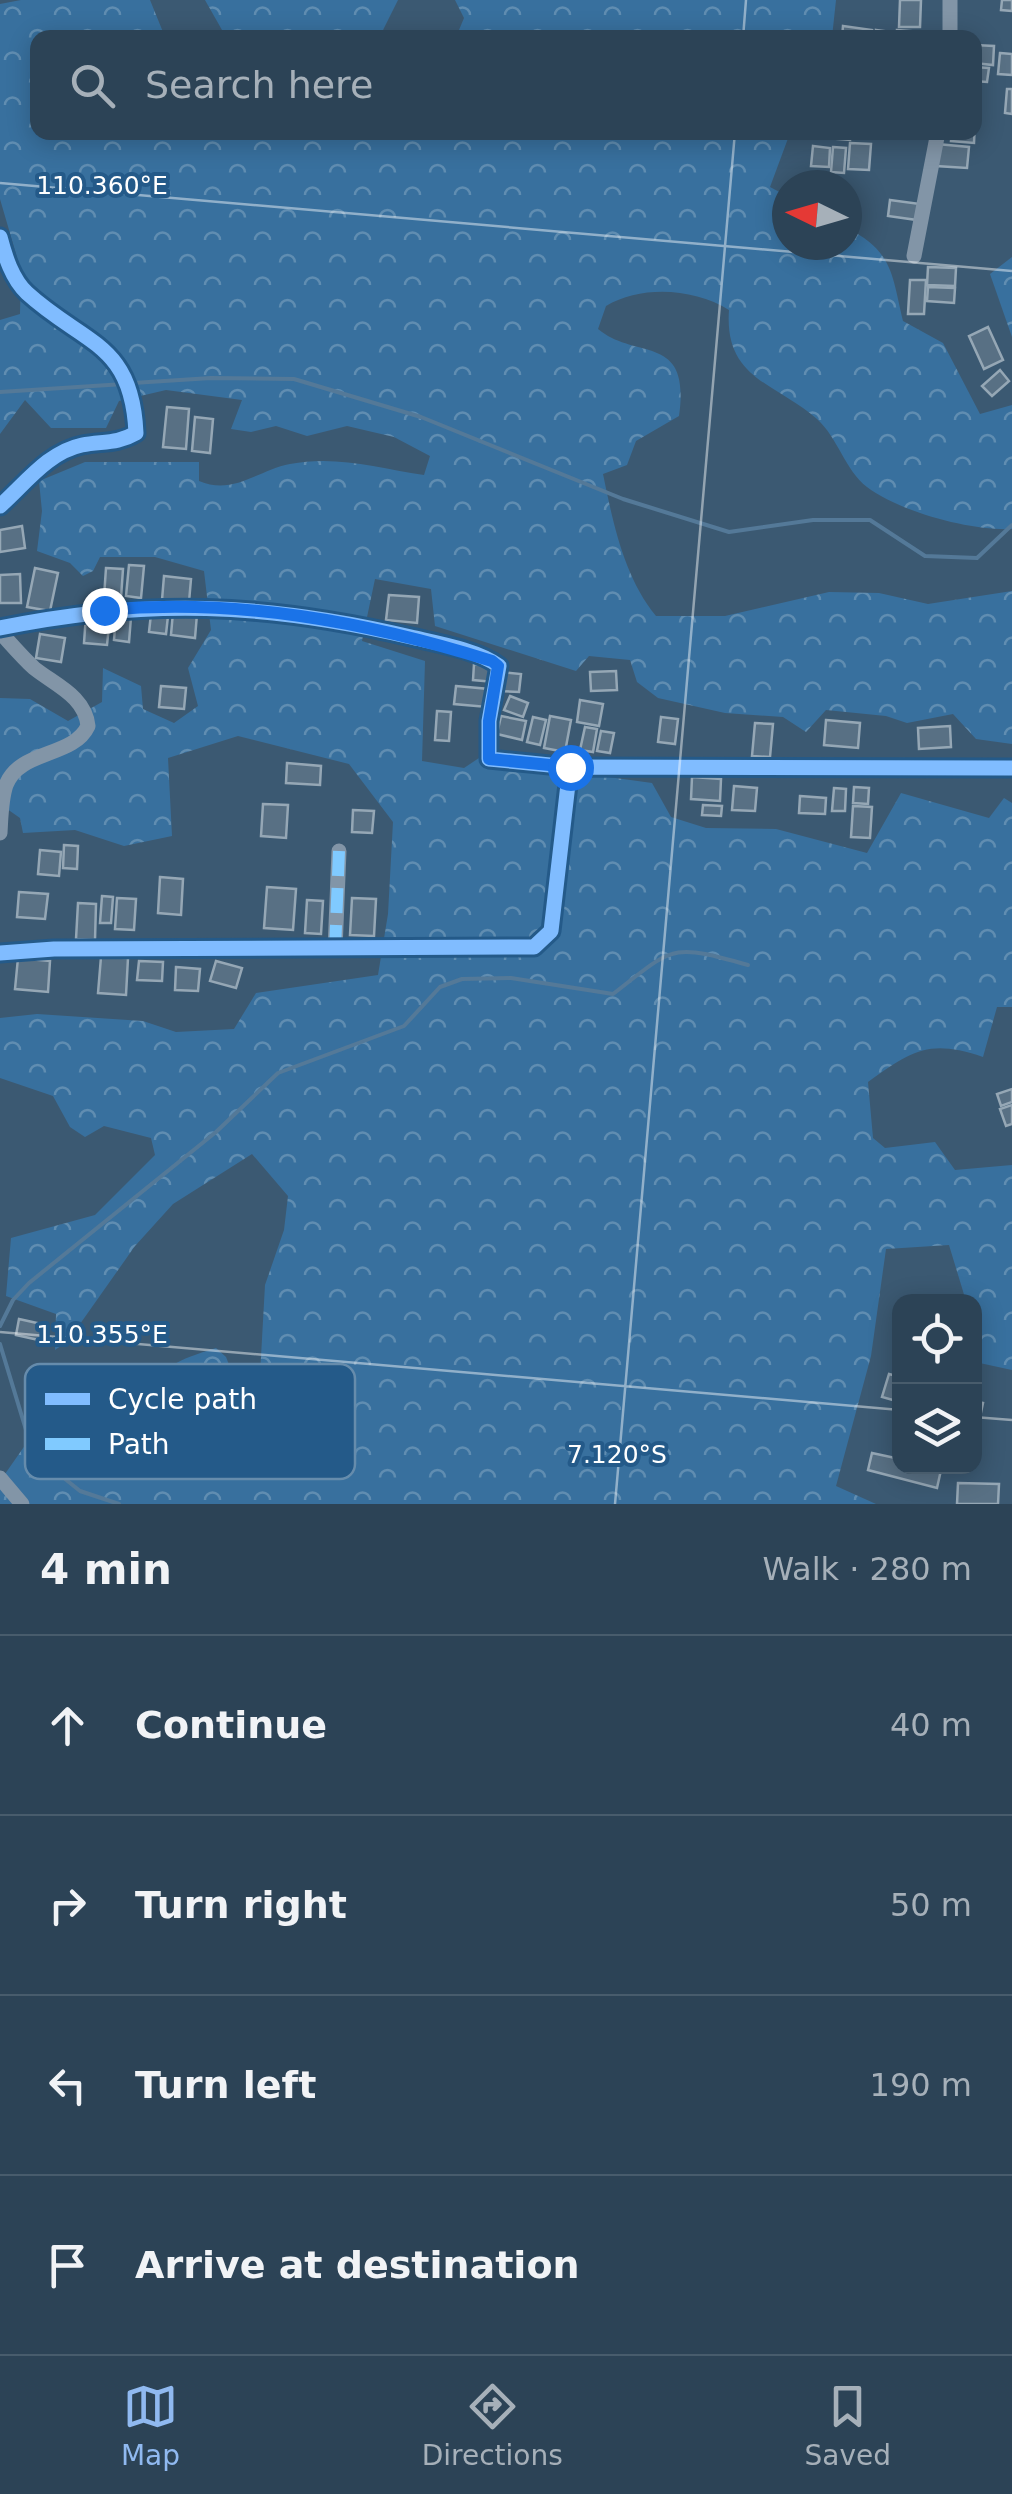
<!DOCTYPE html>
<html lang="en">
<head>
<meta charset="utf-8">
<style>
	:root { --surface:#2c4356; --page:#384e60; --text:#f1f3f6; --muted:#a6b0b9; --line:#485c6c; --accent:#90b9f0 }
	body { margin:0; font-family:"DejaVu Sans",sans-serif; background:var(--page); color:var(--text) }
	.controls { position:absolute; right:30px; bottom:30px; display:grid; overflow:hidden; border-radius:20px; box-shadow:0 5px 25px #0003 }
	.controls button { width:90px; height:90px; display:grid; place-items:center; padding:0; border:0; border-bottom:2px solid var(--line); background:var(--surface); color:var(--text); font:50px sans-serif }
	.compass { position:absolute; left:772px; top:170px; width:90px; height:90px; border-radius:50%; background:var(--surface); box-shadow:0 5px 25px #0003; rotate:275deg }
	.stop { position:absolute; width:30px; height:30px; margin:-22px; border:8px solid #1a73e8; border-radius:50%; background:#fff }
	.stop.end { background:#1a73e8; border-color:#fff; box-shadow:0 2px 10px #0008 }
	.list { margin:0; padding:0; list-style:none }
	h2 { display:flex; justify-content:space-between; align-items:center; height:130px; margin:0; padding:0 40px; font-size:42px }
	h2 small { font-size:32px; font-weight:400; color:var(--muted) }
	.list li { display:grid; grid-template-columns:65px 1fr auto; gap:30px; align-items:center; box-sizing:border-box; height:180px; padding:0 40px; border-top:2px solid var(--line) }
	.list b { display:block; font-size:38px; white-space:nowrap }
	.list em { font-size:32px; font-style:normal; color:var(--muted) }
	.icon { flex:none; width:55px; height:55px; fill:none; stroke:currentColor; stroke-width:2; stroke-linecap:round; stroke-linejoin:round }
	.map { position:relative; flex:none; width:1012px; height:1504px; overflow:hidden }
	.search { position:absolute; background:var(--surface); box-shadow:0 5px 25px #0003; left:30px; right:30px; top:30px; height:110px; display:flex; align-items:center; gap:25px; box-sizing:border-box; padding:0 35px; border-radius:20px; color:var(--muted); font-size:38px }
	.sheet { height:850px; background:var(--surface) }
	nav { display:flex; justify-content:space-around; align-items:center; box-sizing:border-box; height:140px; border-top:2px solid var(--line); background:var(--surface); font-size:28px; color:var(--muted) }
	nav a { display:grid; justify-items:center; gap:5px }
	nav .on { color:var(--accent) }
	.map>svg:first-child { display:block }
	.forest { fill:url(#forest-crowns) }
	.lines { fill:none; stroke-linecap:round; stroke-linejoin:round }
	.stream { stroke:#547998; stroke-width:4 }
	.building { fill:#587084; stroke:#95a7b5; stroke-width:2.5 }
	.street { stroke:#8295a7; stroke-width:15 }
	.quiet { stroke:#80caff; stroke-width:12; stroke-dasharray:25 12; stroke-linecap:butt }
	.cycleway-casing { stroke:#245a89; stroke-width:21 }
	.cycleway { stroke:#80bcff; stroke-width:15 }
	.route { stroke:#1a73e8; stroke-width:12 }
	.ticks { fill:none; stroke:#fff; stroke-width:2.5; stroke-opacity:0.45 }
	.key { fill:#245a89; stroke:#668cac; stroke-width:2.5 }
	.key-label { font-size:28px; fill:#fff }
	.ticks-label { font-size:25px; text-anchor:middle; fill:#fff; stroke:#245a89; stroke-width:8; stroke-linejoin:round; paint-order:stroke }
</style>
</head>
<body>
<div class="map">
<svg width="1012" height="1504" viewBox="0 0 1012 1504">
	<defs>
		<pattern id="forest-crowns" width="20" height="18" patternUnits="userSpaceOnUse" patternTransform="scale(2.5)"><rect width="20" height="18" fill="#38709e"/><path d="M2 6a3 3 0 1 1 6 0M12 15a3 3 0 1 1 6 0" fill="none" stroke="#608db1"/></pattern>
	</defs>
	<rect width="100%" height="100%" fill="#3b5972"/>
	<!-- forest -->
	<g class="forest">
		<path d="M21 0H150L165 37 38 38V132H236L280 139 292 132 790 133 770 187 787 196V245H847V228C893 251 892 275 903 321L943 343 980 414 1012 405V529C971 531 900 512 867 487 845 470 838 438 817 419 776 383 724 379 729 310 694 288 641 285 606 306L598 329C636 361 691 332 679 416L636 441 627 465 603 474C613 523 624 577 656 616H725L829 592 879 593 928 604 1012 591V744L976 739 953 714 907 723 886 716 826 710 806 732 783 717 725 713 658 698 637 682 630 660 589 656 576 671 435 626 431 589 375 579 362 641 425 661 422 761 464 768 494 748 543 768 652 783 671 817 706 828 776 829 867 853 901 793 989 818 1004 798 1012 803V1007H997L983 1057C929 1039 913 1050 868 1082L873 1138 885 1148 935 1142 955 1170 1012 1165V1370L975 1362 974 1302 966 1301 949 1245 886 1249 871 1356 836 1486 876 1504H0V1473L5 1474 35 1431 57 1444 108 1460 120 1454C151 1389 138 1371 216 1348L226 1357 235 1380 260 1375 265 1285 284 1230 288 1196 252 1154 173 1204 135 1246 68 1341 55 1350 56 1314 6 1296 11 1238 95 1215 155 1155 151 1138 104 1126 85 1137 70 1127 53 1096 0 1078V1018L37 1014 143 1021 176 1032 234 1029 256 993 378 975 388 914 393 822 349 764 238 736 168 758 172 836 124 846 75 830 23 833 20 818 0 804V698L30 699 68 721 102 702 103 668 141 686 143 709 174 723 198 706 188 668 211 630 204 571 155 557H100L93 571 83 576 70 563 37 551 42 511 39 481 85 462H199V481C233 496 258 470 290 464 336 455 378 468 424 475L430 456 394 437 347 426 307 436 276 426 251 432 231 429 242 400 166 390 119 401 106 428H51L25 400 0 434V320L20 314 21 271 0 199V4Z"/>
		<path d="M205 0H398L379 38 226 37Z"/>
		<path d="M455 0H836L832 37H445L459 30 464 18Z"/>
		<path d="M1012 257V337L990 274Z"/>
	</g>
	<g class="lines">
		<!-- stream -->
		<g class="stream">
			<path d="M133 383 211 378 294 379 421 417 623 499 729 532 813 520H870L925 556 977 558 1012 525"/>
			<path d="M0 392 124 384"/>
			<path d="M0 1326 13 1300 29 1283 216 1132 278 1073 404 1026 440 987 462 979 511 978 613 994C675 946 670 943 748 965"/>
			<path d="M0 1344 33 1453 80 1491 119 1504"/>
		</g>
	</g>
	<!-- building -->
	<g class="building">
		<path d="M900 0H921L920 27H899Z"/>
		<path d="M1002 0H1012V11L1001 10Z"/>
		<path d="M843 26 872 30 871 38H842Z"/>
		<path d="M876 30 892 32V38H876Z"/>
		<path d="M897 30 921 32V38H897Z"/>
		<path d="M974 45 994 46 993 65 974 63Z"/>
		<path d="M1000 53 1012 54V75L998 74Z"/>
		<path d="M974 67 989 68 987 82 974 81Z"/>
		<path d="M1007 89H1012V114L1005 113Z"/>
		<path d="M975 122 974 143 951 141 952 132H974Z"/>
		<path d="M828 132H850V140L827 138Z"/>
		<path d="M855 132H886L885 137Z"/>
		<path d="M850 143 871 144 869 170 848 169Z"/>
		<path d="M937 144 969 147 967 168 936 166Z"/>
		<path d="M813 146 830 148 829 167 811 166Z"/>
		<path d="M833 147 846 148 844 173 831 172Z"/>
		<path d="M890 200 920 204 917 220 888 216Z"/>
		<path d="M928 267 956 268 955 286 927 285Z"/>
		<path d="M910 280H926L924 314H908Z"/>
		<path d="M928 287 955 288 954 303 927 301Z"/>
		<path d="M988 327 1003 360 984 369 969 336Z"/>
		<path d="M1000 370 1009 381 992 396 982 386Z"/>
		<path d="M167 407 189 409 186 449 163 447Z"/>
		<path d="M195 417 213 419 210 453 192 451Z"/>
		<path d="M22 526 25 548 0 552V530Z"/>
		<path d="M129 565 144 566 141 598 126 596Z"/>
		<path d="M35 568 58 573 50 611 27 607Z"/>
		<path d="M106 568 123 569 121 598 104 597Z"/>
		<path d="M20 574 21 603H0V575Z"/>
		<path d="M164 576 191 579 189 602 162 600Z"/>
		<path d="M389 595 419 597 417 623 386 620Z"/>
		<path d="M173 612 197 614 195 638 171 635Z"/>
		<path d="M151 614 168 616 166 634 149 632Z"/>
		<path d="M86 615 110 617 107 645 84 643Z"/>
		<path d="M116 616 131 617 129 642 114 640Z"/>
		<path d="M40 634 65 638 61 662 36 658Z"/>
		<path d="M474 664 496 666 494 682 473 680Z"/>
		<path d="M616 671 617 690 591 691 590 672Z"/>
		<path d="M501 672 521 674 519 692 499 691Z"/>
		<path d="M161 686 186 688 184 709 159 707Z"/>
		<path d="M456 686 489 689 487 707 454 704Z"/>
		<path d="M510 696 528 703 523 717 504 710Z"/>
		<path d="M580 700 603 704 599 726 577 722Z"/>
		<path d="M437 711 451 712 449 741 435 740Z"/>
		<path d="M501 716 526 721 522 740 497 734Z"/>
		<path d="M550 716 571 720 565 752 544 748Z"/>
		<path d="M533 717 546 720 540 745 527 742Z"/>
		<path d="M661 717 678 719 675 744 658 742Z"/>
		<path d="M826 720 860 723 858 748 824 745Z"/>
		<path d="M755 723 773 724 770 757 752 756Z"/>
		<path d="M950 726 951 747 919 749 918 728Z"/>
		<path d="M585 727 597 729 593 752 580 750Z"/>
		<path d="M601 731 614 733 610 753 597 751Z"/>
		<path d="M287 763 321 766 320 785 286 783Z"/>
		<path d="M692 777 721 779 720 801 691 799Z"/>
		<path d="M734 786 757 788 755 811 732 810Z"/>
		<path d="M854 787 869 788 868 804 853 803Z"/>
		<path d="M834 788 846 789 845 811H832Z"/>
		<path d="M800 796 826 798 825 814 799 813Z"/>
		<path d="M263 804 288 805 286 838 261 836Z"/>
		<path d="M703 805 722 806 721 816 702 815Z"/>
		<path d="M853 806 872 807 870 838 851 837Z"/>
		<path d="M353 810 374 811 372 833 352 832Z"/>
		<path d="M64 845 78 846 77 869 63 868Z"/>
		<path d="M40 850 61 852 59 876 38 874Z"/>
		<path d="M160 877 183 879 181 915 158 913Z"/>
		<path d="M267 887 296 889 293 930 264 928Z"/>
		<path d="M19 892 48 894 45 919 17 917Z"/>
		<path d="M102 896 113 897 111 923H100Z"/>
		<path d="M117 898 136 899 134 930 115 929Z"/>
		<path d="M352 898 376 899 374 936 350 935Z"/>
		<path d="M307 900 323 901 321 934 305 933Z"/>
		<path d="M78 903 96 904 95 940 76 939Z"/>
		<path d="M101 957 128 958 126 995 98 993Z"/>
		<path d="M18 958 50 961 48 992 15 989Z"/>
		<path d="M139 961 163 962 162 981 137 980Z"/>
		<path d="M216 961 242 968 236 988 210 981Z"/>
		<path d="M176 967 200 969 198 991 175 990Z"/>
		<path d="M1012 1089V1102L1001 1106 997 1094Z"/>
		<path d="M1012 1105V1124L1006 1126 1000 1109Z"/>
		<path d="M19 1319 46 1325 43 1341 16 1335Z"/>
		<path d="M889 1374 900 1377V1402L882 1397Z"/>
		<path d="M974 1401 983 1403 979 1422 974 1421Z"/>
		<path d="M872 1453 900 1459V1466L941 1470 937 1488 868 1470Z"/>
		<path d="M958 1483 999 1484 998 1504H957Z"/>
	</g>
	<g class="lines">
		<!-- street -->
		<g class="street">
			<path d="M950 38V0"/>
			<path d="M0 237C5 256 12 279 27 293 84 345 132 342 136 433 117 444 103 441 82 445 48 452 25 484 0 506"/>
			<path d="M914 256 938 132"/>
			<path d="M0 628C146 598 267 603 411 637 437 643 478 650 499 666L489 721V759L570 767"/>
			<path d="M0 632C11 644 22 657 34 668 55 685 85 696 88 726 73 758 20 749 6 785 1 800 1 817 0 833"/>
			<path d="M335 950 339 851"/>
			<path d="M0 953 54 949 534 947 551 931 570 767 1012 768"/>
			<path d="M0 1478 22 1504"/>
		</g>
		<!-- quiet -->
		<path class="quiet" d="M335 950 339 851"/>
		<!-- cycleway casing -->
		<g class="cycleway-casing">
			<g id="cycleway">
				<path d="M0 237C5 256 12 279 27 293 84 345 132 342 136 433 117 444 103 441 82 445 48 452 25 484 0 506"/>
				<path d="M0 628C146 598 267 603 411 637 437 643 478 650 499 666L489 721V759L570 767"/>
				<path d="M0 953 54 949 534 947 551 931 570 767 1012 768"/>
			</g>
		</g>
		<!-- cycleway -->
		<use href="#cycleway" class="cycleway"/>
	</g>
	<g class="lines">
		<!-- route -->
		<path class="route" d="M104 610C237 598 365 621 492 661L498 666 489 721V759L570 767"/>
	</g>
	<!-- ticks -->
	<path class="ticks" d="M743 38 746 0M0 183 1012 271M0 1332 900 1410M974 1417 1012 1420M615 1504 735 132"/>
	<!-- legend -->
	<rect x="25" y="1364" width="330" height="115" rx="15" class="key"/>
	<rect x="45" y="1393" width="45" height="12" fill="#80bcff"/>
	<rect x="45" y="1438" width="45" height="12" fill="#80caff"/>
	<g class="key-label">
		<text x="108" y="1409">Cycle path</text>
		<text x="108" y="1454">Path</text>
	</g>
	<g class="ticks-label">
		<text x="102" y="194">110.360°E</text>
		<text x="102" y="1343">110.355°E</text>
		<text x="617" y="1463">7.120°S</text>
	</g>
</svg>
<div class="controls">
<button><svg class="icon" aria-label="locate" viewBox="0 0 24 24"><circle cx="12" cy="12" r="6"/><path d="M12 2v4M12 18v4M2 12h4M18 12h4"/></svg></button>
<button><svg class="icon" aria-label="layers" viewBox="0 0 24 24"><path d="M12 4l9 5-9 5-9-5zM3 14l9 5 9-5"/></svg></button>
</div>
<svg class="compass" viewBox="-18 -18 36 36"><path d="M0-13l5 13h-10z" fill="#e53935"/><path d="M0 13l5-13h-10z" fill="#a6b0b9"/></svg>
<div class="stop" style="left:570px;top:767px"></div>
<div class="stop end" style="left:104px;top:610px"></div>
<div class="search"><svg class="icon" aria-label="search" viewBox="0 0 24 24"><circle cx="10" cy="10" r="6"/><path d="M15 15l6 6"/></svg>Search here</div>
</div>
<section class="sheet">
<h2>4 min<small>Walk · 280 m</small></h2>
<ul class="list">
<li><svg class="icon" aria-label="ahead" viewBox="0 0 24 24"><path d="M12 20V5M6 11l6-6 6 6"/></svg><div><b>Continue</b></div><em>40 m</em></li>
<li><svg class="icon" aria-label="right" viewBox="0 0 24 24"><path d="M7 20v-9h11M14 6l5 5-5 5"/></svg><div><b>Turn right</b></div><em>50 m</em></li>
<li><svg class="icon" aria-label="left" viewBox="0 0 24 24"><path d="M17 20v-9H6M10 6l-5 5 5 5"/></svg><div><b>Turn left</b></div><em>190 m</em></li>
<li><svg class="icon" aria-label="arrive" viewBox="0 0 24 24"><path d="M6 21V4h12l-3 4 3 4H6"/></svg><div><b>Arrive at destination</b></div></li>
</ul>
</section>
<nav>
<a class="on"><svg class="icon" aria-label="map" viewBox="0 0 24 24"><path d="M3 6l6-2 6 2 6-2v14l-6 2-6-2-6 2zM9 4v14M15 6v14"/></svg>Map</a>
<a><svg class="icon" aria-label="directions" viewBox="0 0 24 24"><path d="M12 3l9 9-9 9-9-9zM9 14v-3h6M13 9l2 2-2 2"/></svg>Directions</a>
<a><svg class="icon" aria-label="saved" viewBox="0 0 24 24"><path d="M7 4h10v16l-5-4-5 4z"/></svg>Saved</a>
</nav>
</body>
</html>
